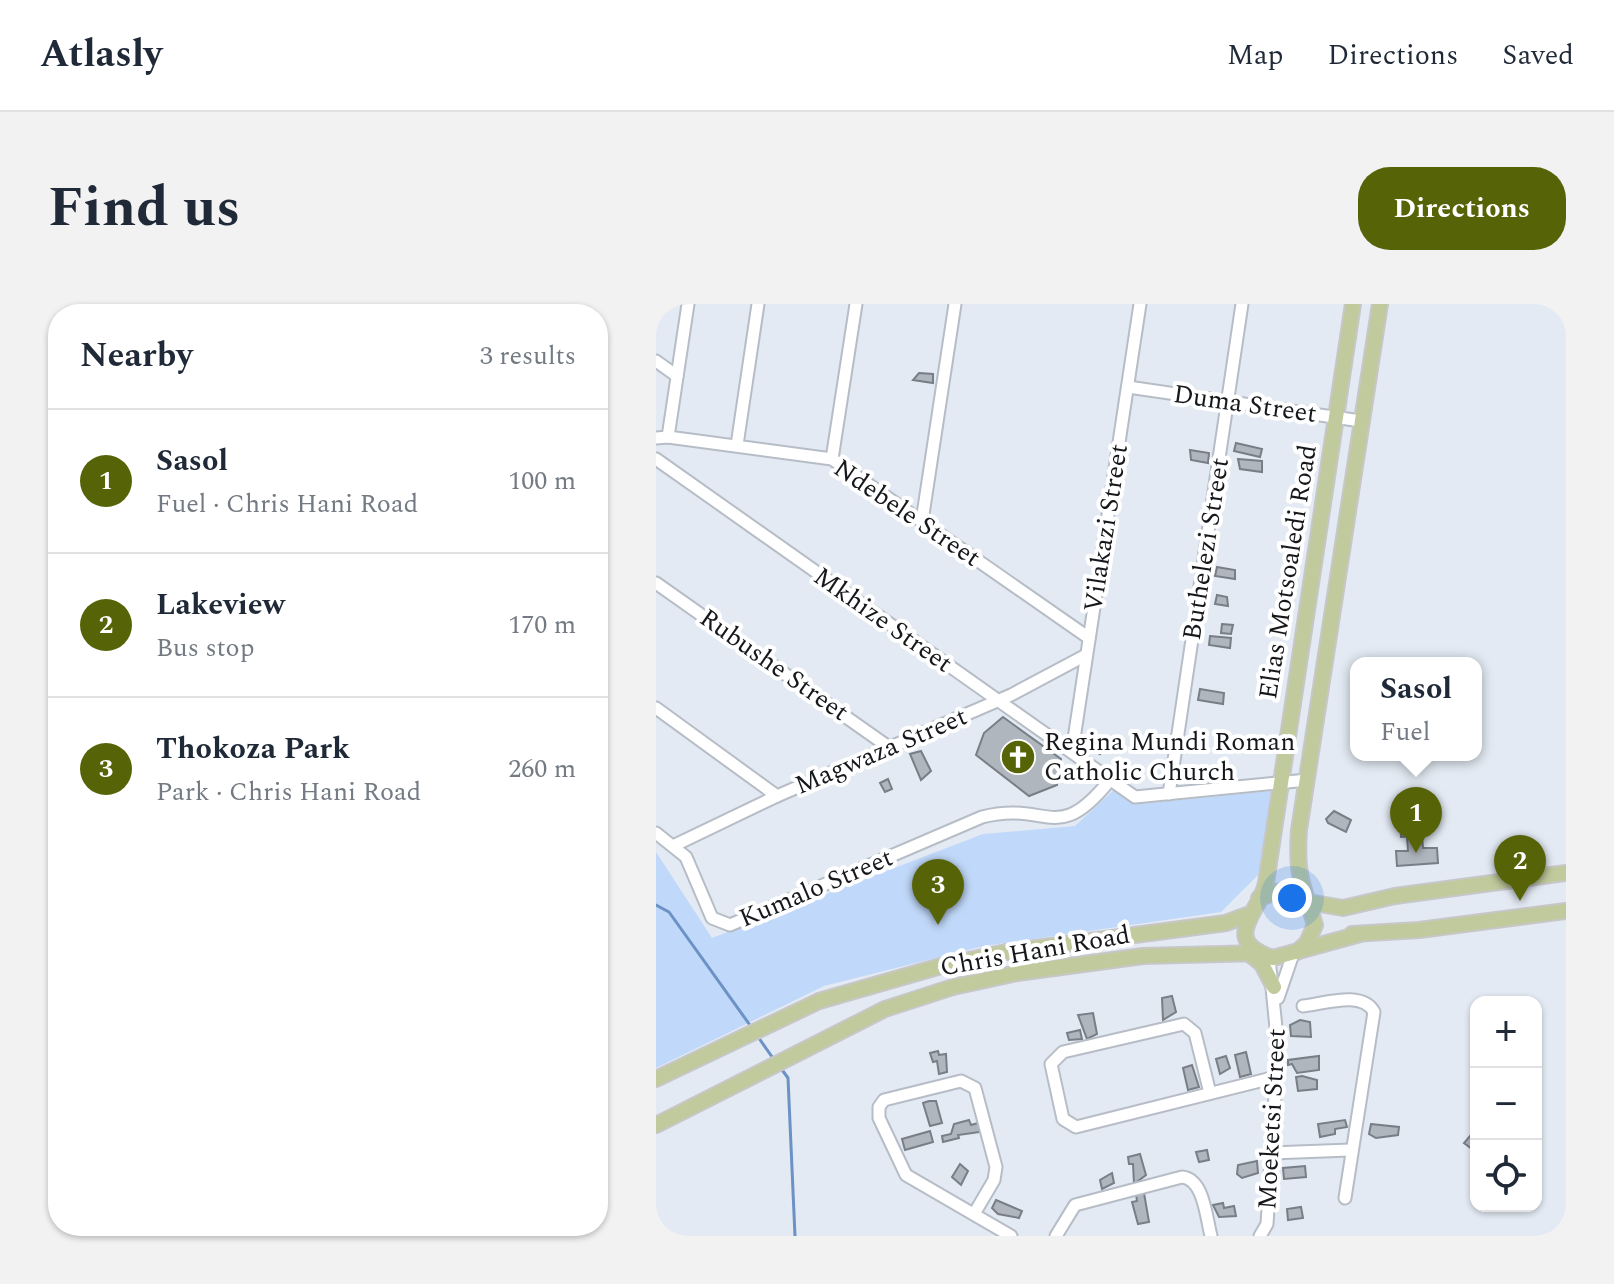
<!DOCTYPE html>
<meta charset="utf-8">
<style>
:root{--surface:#fff;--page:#f2f2f3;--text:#1f2937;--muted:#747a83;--line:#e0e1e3;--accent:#566407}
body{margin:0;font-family:Spectral,serif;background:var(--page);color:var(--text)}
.controls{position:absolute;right:24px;bottom:24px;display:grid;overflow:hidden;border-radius:16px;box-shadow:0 2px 6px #0004}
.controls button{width:72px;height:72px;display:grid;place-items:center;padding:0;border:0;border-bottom:2px solid var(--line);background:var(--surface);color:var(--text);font:40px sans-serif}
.you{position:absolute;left:636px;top:594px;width:28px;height:28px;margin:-20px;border:6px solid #fff;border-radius:50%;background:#1a73e8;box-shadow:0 0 0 12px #1a73e833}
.badge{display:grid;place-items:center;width:52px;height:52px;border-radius:50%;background:var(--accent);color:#fff;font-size:26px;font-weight:700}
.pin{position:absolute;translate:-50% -66px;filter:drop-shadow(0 2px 4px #0008)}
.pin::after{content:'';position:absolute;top:42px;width:28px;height:24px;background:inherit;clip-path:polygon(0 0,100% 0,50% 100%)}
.popup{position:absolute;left:694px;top:353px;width:132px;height:104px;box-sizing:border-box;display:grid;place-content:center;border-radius:16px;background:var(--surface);filter:drop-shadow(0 2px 6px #0005);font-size:26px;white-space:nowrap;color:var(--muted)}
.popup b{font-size:30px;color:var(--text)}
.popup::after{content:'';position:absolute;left:50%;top:100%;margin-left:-16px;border:16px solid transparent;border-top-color:var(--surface)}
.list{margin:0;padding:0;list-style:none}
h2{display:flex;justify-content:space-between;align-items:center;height:104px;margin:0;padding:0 32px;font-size:34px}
h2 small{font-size:26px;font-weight:400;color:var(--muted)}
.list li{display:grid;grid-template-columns:52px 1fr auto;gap:24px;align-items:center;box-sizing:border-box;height:144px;padding:0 32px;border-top:2px solid var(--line)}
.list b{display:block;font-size:30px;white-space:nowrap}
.list p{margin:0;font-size:26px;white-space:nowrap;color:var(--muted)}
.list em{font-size:26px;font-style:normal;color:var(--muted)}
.icon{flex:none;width:44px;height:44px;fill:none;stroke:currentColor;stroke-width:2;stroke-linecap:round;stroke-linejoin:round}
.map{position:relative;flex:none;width:910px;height:932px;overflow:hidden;border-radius:32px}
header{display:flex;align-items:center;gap:48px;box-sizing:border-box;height:112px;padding:0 40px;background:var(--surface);border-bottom:2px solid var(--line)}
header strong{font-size:38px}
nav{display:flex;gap:44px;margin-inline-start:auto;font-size:28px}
.intro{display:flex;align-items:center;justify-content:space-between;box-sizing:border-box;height:192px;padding:0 48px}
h1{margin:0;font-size:56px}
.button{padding:20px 36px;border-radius:32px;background:var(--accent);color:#fff;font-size:28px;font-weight:700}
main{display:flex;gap:48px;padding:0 48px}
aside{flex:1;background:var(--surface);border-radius:32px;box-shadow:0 2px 6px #0004}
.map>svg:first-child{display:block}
.green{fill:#c0d8f9}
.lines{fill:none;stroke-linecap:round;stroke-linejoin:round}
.stream{stroke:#6c91c5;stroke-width:3}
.building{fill:#b0b6be;stroke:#787e86;stroke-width:2}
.minor-casing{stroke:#b7bdc6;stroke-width:15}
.major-casing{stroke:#c7c7c8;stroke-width:18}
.minor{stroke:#fff;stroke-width:11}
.major{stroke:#c0ca9c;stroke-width:14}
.labels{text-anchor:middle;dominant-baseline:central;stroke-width:8;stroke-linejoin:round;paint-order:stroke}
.street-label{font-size:26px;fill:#15171a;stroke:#fff}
.poi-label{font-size:26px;fill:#15171a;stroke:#fff;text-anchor:start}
</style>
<header>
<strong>Atlasly</strong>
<nav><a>Map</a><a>Directions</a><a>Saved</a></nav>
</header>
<div class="intro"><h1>Find us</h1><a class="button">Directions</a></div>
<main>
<aside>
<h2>Nearby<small>3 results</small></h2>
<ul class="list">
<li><span class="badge">1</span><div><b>Sasol</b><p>Fuel · Chris Hani Road</p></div><em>100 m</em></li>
<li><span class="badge">2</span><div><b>Lakeview</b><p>Bus stop</p></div><em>170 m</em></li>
<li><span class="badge">3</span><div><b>Thokoza Park</b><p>Park · Chris Hani Road</p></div><em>260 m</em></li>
</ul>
</aside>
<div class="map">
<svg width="910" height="932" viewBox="0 0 910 932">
<rect width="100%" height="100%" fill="#e3eaf3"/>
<polygon class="green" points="459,485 484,500 616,487 603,570 565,608 328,642 168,682 0,764 0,548 56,634 327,530 419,522"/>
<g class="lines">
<g class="stream">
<polyline points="0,601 13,608 96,724"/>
<polyline points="100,730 119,757"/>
<polyline points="124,763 132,774 139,932"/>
</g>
</g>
<g class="building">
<polygon points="263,69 277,70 277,79 257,76"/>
<polygon points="580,139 606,145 604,153 578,147"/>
<polygon points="534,146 553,149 552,159 535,156"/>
<polygon points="582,155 606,157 606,168 584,165"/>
<polygon points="561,263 579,266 579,275 559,272"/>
<polygon points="561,291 571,293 572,302 559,300"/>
<polygon points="566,320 577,321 575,330 565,329"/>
<polygon points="554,332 575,334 574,344 553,341"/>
<polygon points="544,385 568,389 567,400 542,396"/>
<polygon points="347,413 405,455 401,481 373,492 320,451 328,429"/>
<polygon points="436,437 446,438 444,450 434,445"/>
<polygon points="265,447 275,467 265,476 254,450"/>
<polygon points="232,475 236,485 229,488 224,479"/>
<polygon points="678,507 695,516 690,528 672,519 670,515"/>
<polygon points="769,514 772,531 745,533 744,516"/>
<polygon points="766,532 767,544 781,544 782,559 741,562 740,547 752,547 751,533"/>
<polygon points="516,692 520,708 507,716 506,694"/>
<polygon points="437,709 441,730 431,735 422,711"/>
<polygon points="644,716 654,718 655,733 635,732 634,721"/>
<polygon points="424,726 426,735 413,736 411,729"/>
<polygon points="282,747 283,751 290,750 291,768 283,770 281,757 277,758 274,749"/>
<polygon points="590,748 595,770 584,773 579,751"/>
<polygon points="570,752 574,764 564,770 560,755"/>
<polygon points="663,752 663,766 641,769 636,760 632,761 632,756"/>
<polygon points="536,761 543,783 532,786 527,764"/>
<polygon points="646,772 661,776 661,785 642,787 640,773"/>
<polygon points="273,797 280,797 286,819 274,822 267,799"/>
<polygon points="313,816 315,821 322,819 324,828 302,831 303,834 287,838 286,832 295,830 298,820"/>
<polygon points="689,816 691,823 679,825 679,830 664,833 662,820"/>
<polygon points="715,820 743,823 742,831 720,834 713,830"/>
<polygon points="820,825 820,848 808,839"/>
<polygon points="274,827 277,838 249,846 246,835"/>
<polygon points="551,846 553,856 543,858 540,848"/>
<polygon points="484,850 490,871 478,880 477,860 473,860 472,853"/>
<polygon points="601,857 602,869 586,874 581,870 582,861"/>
<polygon points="304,860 312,867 305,881 296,873"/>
<polygon points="649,862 650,873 628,875 627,864"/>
<polygon points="456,869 458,879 446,885 444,876"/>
<polygon points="488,889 493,918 482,920 476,898 481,897 480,890"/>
<polygon points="340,896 366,907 363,914 342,910 336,904"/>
<polygon points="567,899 568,904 578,902 580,912 563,913 557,901"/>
<polygon points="645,903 647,914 632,916 631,905"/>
</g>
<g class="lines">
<g class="minor-casing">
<g id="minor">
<polyline points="0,57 21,72"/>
<polyline points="472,83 705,117"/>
<polyline points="12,133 32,0"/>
<polyline points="0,134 12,133 176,155 433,334"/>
<polyline points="81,141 102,0"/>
<polyline points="0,155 479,493 651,476"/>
<polyline points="176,155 200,0"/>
<polyline points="266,217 299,0"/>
<polyline points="0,279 234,444"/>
<polyline points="0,404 121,492"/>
<polyline points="416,448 484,0"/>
<polyline points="513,490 586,0"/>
<path d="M 0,529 L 30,553 L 56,614 L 74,621 L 326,513 C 393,496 400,543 454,476"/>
<polyline points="19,541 121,492 355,391 430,351"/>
<polyline points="622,694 637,650"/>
<path d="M 647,702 C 668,700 706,686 718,708 L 689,894"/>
<polyline points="554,789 539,729 528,720 407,748 395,760 407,815 420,823 620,773"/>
<polyline points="615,849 694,846"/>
<polyline points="318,910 338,876 340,863 319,784 305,777 228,796 223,803 223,814 250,871 355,932"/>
<path d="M 400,932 L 419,901 L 526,873 C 548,875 550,913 555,932"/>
<polyline points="604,932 611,920 622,744 613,654"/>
</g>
</g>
<g class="major-casing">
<g id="major">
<path d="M 697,0 L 610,579 C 605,607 562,636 617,654 L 704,630"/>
<path d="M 724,0 L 643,526 C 641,554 642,572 652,598 L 687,604 L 739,592 L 910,569"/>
<polyline points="603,594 624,587 652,598 659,621 651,639 641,648"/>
<polyline points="696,630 763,626 910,607"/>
<polyline points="596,652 606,660 618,683"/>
<polyline points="0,775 163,697 285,662 350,648 570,619 591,611"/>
<polyline points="0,821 229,705 297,683 361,669 487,652 604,649"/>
</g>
</g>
<use href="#minor" class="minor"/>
<use href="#major" class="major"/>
</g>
<defs>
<g id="church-disc" transform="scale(1.8)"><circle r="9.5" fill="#566407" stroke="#fff"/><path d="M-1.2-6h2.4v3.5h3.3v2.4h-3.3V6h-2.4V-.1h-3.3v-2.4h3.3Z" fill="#fff"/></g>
</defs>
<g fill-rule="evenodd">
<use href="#church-disc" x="362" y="453"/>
</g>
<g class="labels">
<g class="street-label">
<text transform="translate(589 100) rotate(8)">Duma Street</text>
<text transform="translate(251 209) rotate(34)">Ndebele Street</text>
<text transform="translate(450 224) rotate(-81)">Vilakazi Street</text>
<text transform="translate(550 245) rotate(-81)">Buthelezi Street</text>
<text transform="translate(632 268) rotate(-81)">Elias Motsoaledi Road</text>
<text transform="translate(227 316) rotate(35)">Mkhize Street</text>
<text transform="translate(118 361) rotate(35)">Rubushe Street</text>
<text transform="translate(225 447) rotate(-23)">Magwaza Street</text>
<text transform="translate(160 584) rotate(-23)">Kumalo Street</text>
<text transform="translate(379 647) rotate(-10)">Chris Hani Road</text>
<text transform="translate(616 815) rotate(-87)">Moeketsi Street</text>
</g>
<g class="poi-label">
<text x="388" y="438">Regina Mundi Roman<tspan x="388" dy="30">Catholic Church</tspan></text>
</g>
</g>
</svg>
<div class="controls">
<button>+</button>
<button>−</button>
<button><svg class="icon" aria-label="locate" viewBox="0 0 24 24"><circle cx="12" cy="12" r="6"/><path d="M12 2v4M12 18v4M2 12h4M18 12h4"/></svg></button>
</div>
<div class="you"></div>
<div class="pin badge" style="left:760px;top:549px">1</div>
<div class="popup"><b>Sasol</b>Fuel</div>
<div class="pin badge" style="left:864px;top:597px">2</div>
<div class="pin badge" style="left:282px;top:621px">3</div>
</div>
</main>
